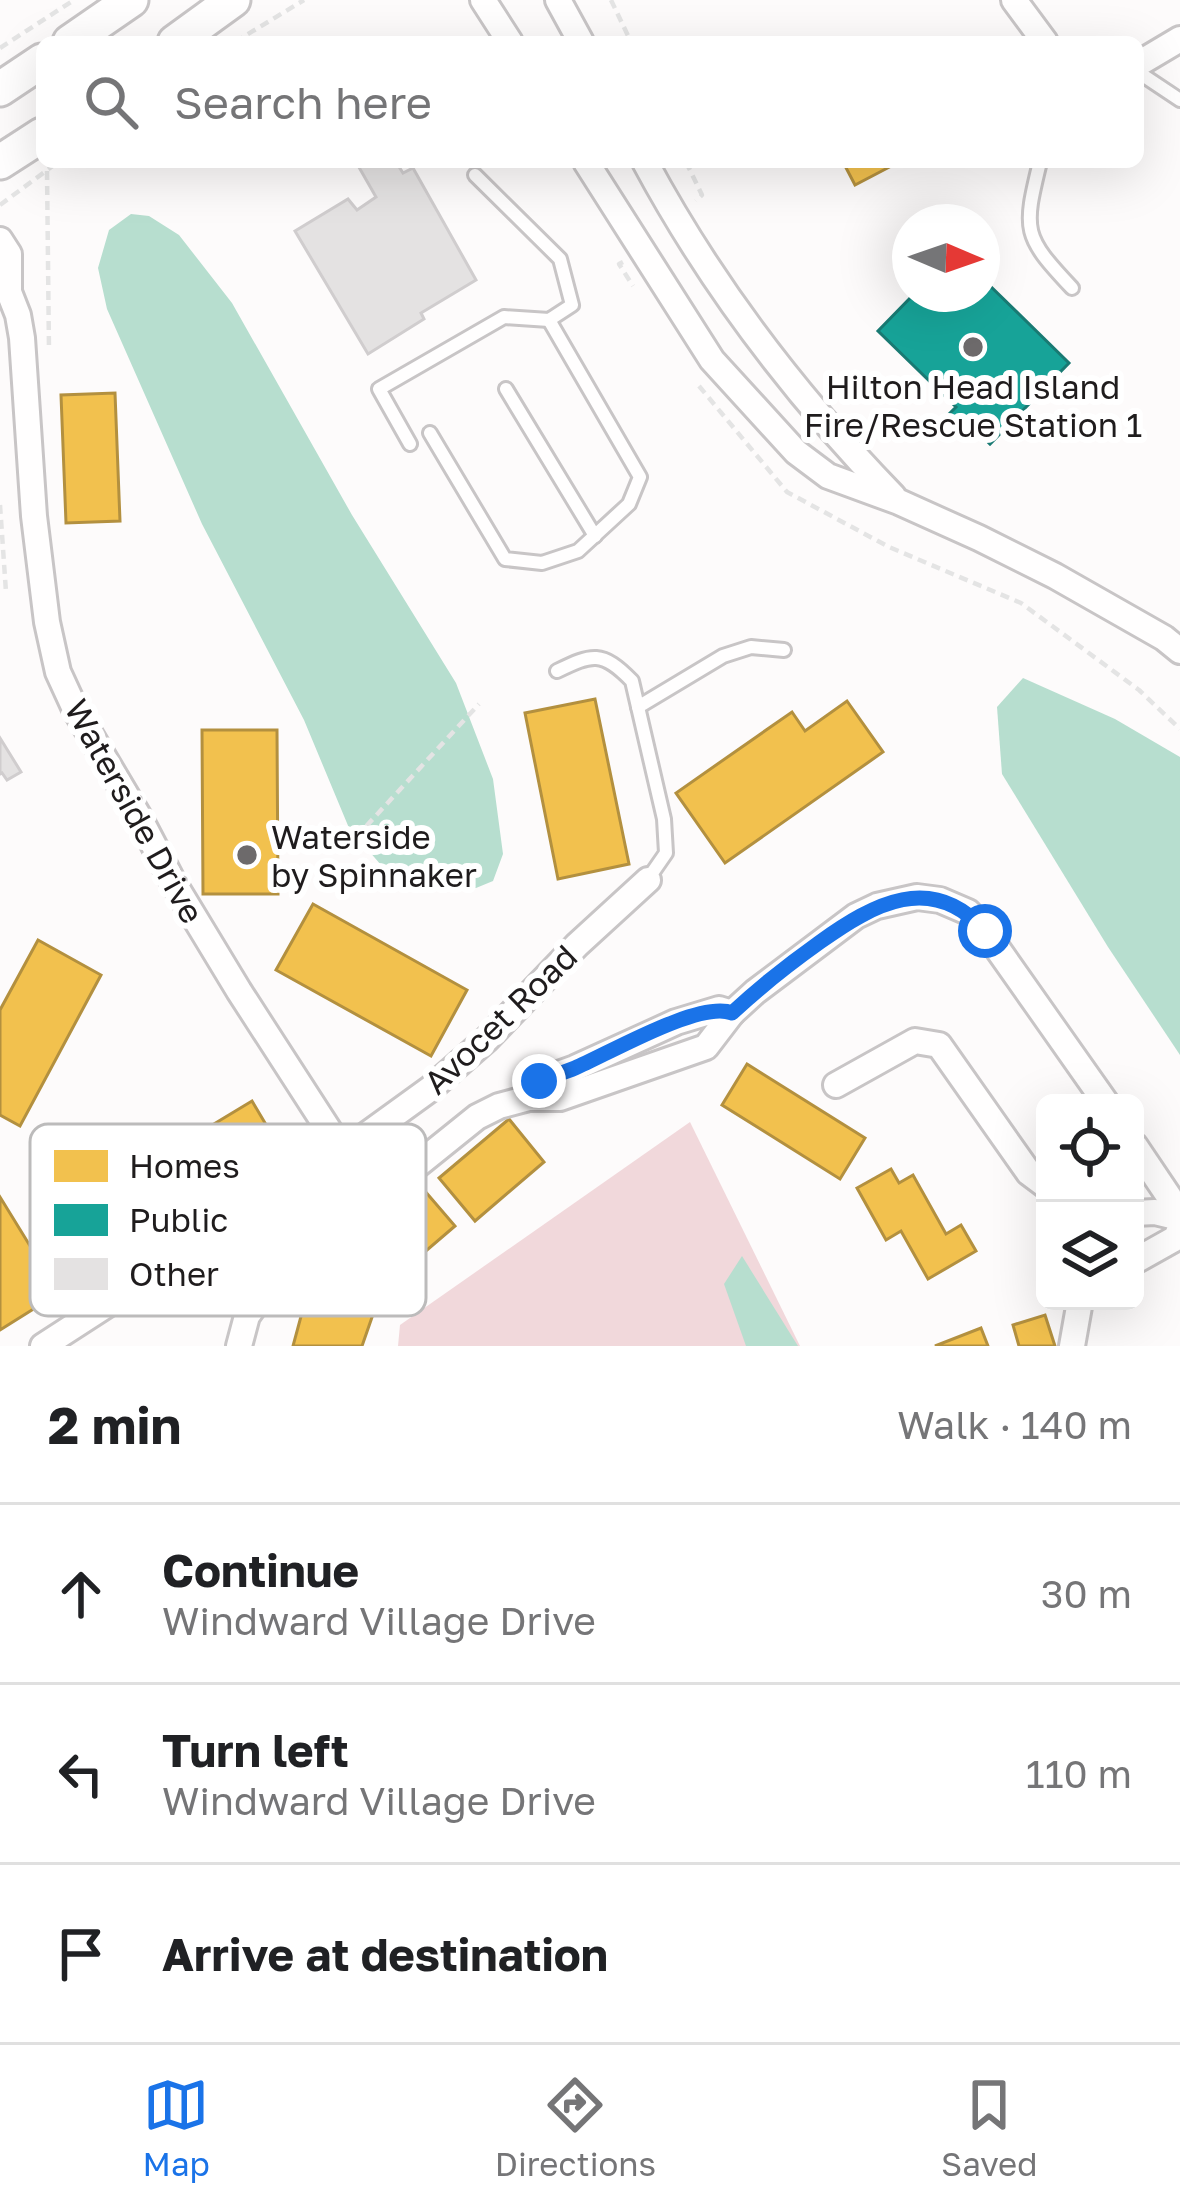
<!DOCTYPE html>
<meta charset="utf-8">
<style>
:root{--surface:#fff;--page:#f6f6f6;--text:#202124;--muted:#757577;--line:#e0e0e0;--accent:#1a73e8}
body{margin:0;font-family:"Golos Text",sans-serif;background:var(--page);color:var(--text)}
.controls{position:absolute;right:36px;bottom:36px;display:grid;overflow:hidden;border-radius:18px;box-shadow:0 12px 48px #0002}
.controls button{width:108px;height:108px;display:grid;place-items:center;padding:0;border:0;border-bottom:3px solid var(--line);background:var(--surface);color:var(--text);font:60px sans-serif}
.compass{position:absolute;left:892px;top:204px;width:108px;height:108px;border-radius:50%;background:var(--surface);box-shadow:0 12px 48px #0002;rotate:92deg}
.stop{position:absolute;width:36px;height:36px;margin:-27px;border:9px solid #1a73e8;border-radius:50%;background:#fff}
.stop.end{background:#1a73e8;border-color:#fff;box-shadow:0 3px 12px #0008}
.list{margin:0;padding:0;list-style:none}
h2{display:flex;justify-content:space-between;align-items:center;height:156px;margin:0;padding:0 48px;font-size:51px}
h2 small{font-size:39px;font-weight:400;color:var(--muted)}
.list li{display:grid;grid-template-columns:78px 1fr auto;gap:36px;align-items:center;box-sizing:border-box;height:180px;padding:0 48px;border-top:3px solid var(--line)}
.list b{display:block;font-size:45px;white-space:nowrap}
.list p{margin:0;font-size:39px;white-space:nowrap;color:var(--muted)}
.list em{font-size:39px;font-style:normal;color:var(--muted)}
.icon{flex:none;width:66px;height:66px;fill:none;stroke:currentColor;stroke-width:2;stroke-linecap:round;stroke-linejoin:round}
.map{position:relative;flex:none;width:1180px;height:1346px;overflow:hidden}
.search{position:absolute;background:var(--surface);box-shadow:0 12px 48px #0002;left:36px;right:36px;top:36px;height:132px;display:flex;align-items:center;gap:30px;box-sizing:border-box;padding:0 42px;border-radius:18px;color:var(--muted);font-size:45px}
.sheet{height:696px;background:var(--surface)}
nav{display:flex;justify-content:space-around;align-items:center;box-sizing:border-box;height:168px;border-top:3px solid var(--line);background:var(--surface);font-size:33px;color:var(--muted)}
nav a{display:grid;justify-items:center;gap:6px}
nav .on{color:var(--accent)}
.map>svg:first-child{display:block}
.green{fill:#f1d8db}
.water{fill:#b7decf}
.homes{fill:#f2c14e;stroke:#b3903f;stroke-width:3}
.public{fill:#17a398;stroke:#197a73;stroke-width:3}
.building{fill:#e4e2e2;stroke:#d0cdce;stroke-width:3}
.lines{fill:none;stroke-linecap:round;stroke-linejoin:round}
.service-casing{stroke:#c8c5c6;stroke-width:18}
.minor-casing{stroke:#c8c5c6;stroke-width:30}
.secondary-casing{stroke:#c8c5c6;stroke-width:39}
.path{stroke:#e4e4e4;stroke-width:4.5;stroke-dasharray:9 6;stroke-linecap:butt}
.service{stroke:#fffefe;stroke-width:12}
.minor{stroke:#fffefe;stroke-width:24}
.secondary{stroke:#fffefe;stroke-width:33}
.route{stroke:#1a73e8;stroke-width:15}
.poi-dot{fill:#6d6a6b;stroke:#fff;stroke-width:4.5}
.labels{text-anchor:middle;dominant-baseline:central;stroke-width:12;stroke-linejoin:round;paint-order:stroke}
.poi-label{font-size:33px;fill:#1f1c1d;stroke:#fff}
.street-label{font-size:33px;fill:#1f1c1d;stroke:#fff}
.key{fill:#fff;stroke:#bcbbbb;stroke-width:3}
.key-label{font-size:33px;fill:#1f1c1d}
</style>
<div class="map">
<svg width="1180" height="1346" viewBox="0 0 1180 1346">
<rect width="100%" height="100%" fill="#fdfbfb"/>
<polygon class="green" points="690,1122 800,1346 398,1346 400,1325"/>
<g class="water">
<polygon points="131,214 149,216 179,235 232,303 352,515 456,683 493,779 503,854 493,881 476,888 429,885 381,865 349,828 304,720 202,524 107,309 98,268 109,230"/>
<polygon points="1023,678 1115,719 1180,757 1180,1055 1108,947 1002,774 997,707"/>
<polygon points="742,1256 798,1346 746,1346 724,1284"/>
</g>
<g class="homes">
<polygon points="843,162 899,162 855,185"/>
<polygon points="115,393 120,521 66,523 61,395"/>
<polygon points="595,699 629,864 558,879 525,713"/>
<polygon points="847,701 883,752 725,863 676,793 792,712 805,731"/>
<polygon points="202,730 277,730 278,894 203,894"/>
<polygon points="313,904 467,990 431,1056 276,970"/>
<polygon points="38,940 101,975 20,1126 0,1115 0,1010"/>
<polygon points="747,1064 865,1138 840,1179 722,1105"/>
<polygon points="252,1101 287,1160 229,1195 194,1136"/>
<polygon points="509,1119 544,1162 475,1221 439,1178"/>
<polygon points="891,1169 899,1183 913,1175 946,1234 961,1225 976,1251 928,1279 901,1231 886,1240 857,1188"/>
<polygon points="424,1190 455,1226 385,1286 354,1249"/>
<polygon points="0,1197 59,1293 0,1330"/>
<polygon points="325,1278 360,1288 358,1295 378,1300 362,1346 293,1346 303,1309 316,1313"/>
<polygon points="1045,1315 1055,1346 1019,1346 1013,1325"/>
<polygon points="981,1328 988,1346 935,1346"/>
</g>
<polygon class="public" points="982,278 1069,363 990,444 972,426 963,436 945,418 956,407 878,331 914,294 982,294"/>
<g class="building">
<polygon points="356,162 396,162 403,173 413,168 476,280 421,313 424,319 368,354 295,231 348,199 357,210 376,197"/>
<polygon points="0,738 21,772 7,780 2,773 0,774"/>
</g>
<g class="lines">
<g class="service-casing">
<g id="service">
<polyline points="1138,72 1180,100"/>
<path d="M 1040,162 C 1023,231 1023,236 1072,288"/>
<polyline points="506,389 595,536"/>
<polyline points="430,433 505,559 542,563 578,551 629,504 640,477 549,320"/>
<polyline points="410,444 379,389 504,317 549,320 572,305 560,259 475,175"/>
<path d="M 557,671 C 592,654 602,650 632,681 L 664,819 L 666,853 L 648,879"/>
<polyline points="638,707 723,656 751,647 784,650"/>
</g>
</g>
<g class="minor-casing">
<g id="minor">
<polyline points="483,0 510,42"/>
<polyline points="558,0 581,42"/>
<polyline points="1014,0 1045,42"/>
<polyline points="1138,64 1180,39"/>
<polyline points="586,162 712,360 796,452 828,476 899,502 979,538 1055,576 1164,638 1180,651"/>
<path d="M 645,162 C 711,285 796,396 893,496"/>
<polyline points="0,240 9,254 9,292 0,286"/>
<polyline points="9,292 18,315 22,338 34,516 47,622 58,672 75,709 139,817 173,882 239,991 343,1152"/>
<polyline points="836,1085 915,1041 939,1045 1029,1173 1045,1185"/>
<polyline points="529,1098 539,1081 575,1068 676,1022 719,1009 732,1013"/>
<polyline points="1135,1146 1180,1213"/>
<polyline points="1135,1213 1155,1212 1180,1218"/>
<polyline points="1135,1261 1176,1238 1180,1228"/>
<polyline points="43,1346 343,1152 430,1089 487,1039 577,945 648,880"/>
<polyline points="239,1346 247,1316 285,1264 395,1183 477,1117 499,1106 529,1098 560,1098 706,1047 732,1013 755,992 856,916 877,906 917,897 940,900 968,912 985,931 1106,1103"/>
<polyline points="1072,1346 1080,1301"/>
</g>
</g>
<g class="secondary-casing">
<g id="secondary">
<polyline points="70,42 131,0"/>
<polyline points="175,42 233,0"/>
<polyline points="0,89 42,61"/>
<polyline points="0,162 42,135"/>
</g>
</g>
<g class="path">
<polyline points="611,0 631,42"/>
<polyline points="235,42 304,0"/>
<polyline points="0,48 74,0"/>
<polyline points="686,162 702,195 696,201"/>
<polyline points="47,171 49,351"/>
<polyline points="0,205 58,162"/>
<polyline points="623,262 619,264 633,286"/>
<polyline points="699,386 787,492 889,547 1021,603 1139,690 1180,729"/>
<polyline points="0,505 6,592"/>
<polyline points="346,848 479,704"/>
</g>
<use href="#service" class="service"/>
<use href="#minor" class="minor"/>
<use href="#secondary" class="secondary"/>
</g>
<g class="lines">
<path class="route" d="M 539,1081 C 551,1076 563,1073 575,1068 C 608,1054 700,1000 732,1013 C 760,987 789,964 820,942 C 873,904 932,871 985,931"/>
</g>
<g class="poi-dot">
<circle cx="973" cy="347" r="12"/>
<circle cx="247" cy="855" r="12"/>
</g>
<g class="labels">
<g class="poi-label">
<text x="973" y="386">Hilton Head Island<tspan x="973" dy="38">Fire/Rescue Station 1</tspan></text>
<text x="271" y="836" text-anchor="start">Waterside<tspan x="271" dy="38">by Spinnaker</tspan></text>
</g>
<g class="street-label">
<text transform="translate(135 811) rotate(61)">Waterside Drive</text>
<text transform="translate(500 1019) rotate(-44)">Avocet Road</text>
</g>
</g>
<rect x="30" y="1124" width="396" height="192" rx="18" class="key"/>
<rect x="54" y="1150" width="54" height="32" fill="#f2c14e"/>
<rect x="54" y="1204" width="54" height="32" fill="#17a398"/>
<rect x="54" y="1258" width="54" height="32" fill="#e4e2e2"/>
<g class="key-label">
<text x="129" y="1178">Homes</text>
<text x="129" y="1232">Public</text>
<text x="129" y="1286">Other</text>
</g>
</svg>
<div class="controls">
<button><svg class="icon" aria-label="locate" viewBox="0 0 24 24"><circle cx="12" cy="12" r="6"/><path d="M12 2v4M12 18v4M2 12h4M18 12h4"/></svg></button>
<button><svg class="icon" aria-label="layers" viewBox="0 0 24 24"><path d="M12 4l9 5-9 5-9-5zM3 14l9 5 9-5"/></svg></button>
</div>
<svg class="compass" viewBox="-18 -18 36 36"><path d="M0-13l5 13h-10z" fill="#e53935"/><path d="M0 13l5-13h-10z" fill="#757577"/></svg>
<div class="stop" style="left:985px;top:931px"></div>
<div class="stop end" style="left:539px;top:1081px"></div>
<div class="search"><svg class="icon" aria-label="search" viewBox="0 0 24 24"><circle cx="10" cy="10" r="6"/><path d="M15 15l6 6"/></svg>Search here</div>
</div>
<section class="sheet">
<h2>2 min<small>Walk · 140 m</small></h2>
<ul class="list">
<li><svg class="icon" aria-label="ahead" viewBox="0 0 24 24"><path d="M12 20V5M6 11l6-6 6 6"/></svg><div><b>Continue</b><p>Windward Village Drive</p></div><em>30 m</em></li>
<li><svg class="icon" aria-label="left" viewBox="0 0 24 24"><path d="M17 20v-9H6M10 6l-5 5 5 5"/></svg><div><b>Turn left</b><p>Windward Village Drive</p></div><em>110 m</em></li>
<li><svg class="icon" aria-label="arrive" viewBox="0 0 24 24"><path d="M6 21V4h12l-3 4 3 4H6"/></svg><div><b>Arrive at destination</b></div></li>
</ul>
</section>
<nav>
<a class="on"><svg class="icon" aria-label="map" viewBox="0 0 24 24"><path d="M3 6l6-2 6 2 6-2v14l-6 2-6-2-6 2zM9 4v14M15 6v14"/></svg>Map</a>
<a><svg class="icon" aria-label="directions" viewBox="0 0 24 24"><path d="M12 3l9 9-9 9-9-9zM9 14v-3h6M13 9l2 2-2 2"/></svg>Directions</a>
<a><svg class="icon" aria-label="saved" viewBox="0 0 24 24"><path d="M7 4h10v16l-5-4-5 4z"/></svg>Saved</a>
</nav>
